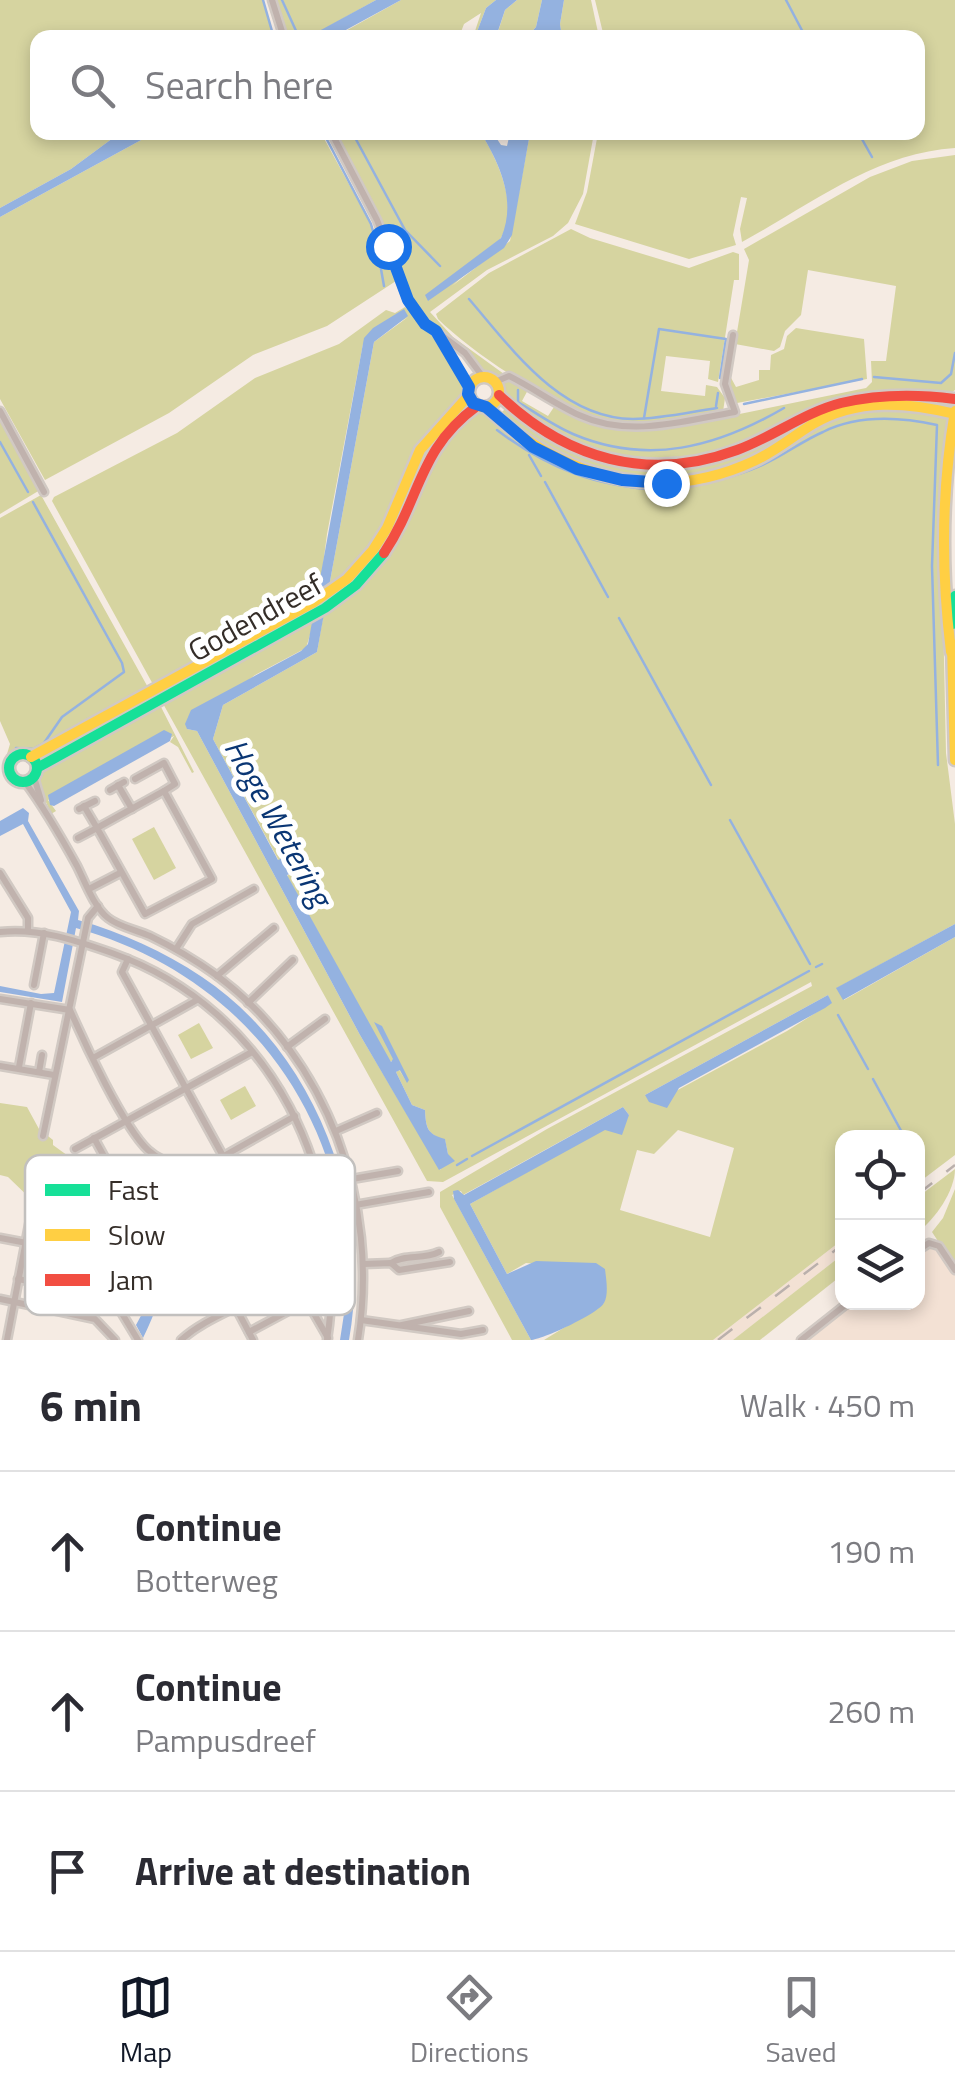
<!DOCTYPE html>
<meta charset="utf-8">
<style>
:root{--surface:#fff;--page:#f7f7f7;--text:#2b2b33;--muted:#7c7c81;--line:#e1e1e2;--accent:#111827}
body{margin:0;font-family:"Titillium Web",sans-serif;background:var(--page);color:var(--text)}
.controls{position:absolute;right:30px;bottom:30px;display:grid;overflow:hidden;border-radius:20px;box-shadow:0 5px 15px #0003}
.controls button{width:90px;height:90px;display:grid;place-items:center;padding:0;border:0;border-bottom:2px solid var(--line);background:var(--surface);color:var(--text);font:50px sans-serif}
.stop{position:absolute;width:30px;height:30px;margin:-22px;border:8px solid #1a73e8;border-radius:50%;background:#fff}
.stop.end{background:#1a73e8;border-color:#fff;box-shadow:0 2px 10px #0008}
.list{margin:0;padding:0;list-style:none}
h2{display:flex;justify-content:space-between;align-items:center;height:130px;margin:0;padding:0 40px;font-size:42px}
h2 small{font-size:32px;font-weight:400;color:var(--muted)}
.list li{display:grid;grid-template-columns:65px 1fr auto;gap:30px;align-items:center;box-sizing:border-box;height:160px;padding:0 40px;border-top:2px solid var(--line)}
.list b{display:block;font-size:38px;white-space:nowrap}
.list p{margin:0;font-size:32px;white-space:nowrap;color:var(--muted)}
.list em{font-size:32px;font-style:normal;color:var(--muted)}
.icon{flex:none;width:55px;height:55px;fill:none;stroke:currentColor;stroke-width:2;stroke-linecap:round;stroke-linejoin:round}
.map{position:relative;flex:none;width:955px;height:1340px;overflow:hidden}
.search{position:absolute;background:var(--surface);box-shadow:0 5px 15px #0003;left:30px;right:30px;top:30px;height:110px;display:flex;align-items:center;gap:25px;box-sizing:border-box;padding:0 35px;border-radius:20px;color:var(--muted);font-size:38px}
.sheet{height:610px;background:var(--surface)}
nav{display:flex;justify-content:space-around;align-items:center;box-sizing:border-box;height:140px;border-top:2px solid var(--line);background:var(--surface);font-size:28px;color:var(--muted)}
nav a{display:grid;justify-items:center;gap:5px}
nav .on{color:var(--accent)}
.map>svg:first-child{display:block}
.built{fill:#f3e1d4}
.green{fill:#d6d4a0;fill-rule:evenodd}
.water{fill:#94b2e0}
.lines{fill:none;stroke-linecap:round;stroke-linejoin:round}
.stream{stroke:#94b2e0;stroke-width:2.5}
.street-casing{stroke:#d1c9c3;stroke-width:11}
.fast-casing{stroke:#d1c9c3;stroke-width:15}
.slow-casing{stroke:#d1c9c3;stroke-width:15}
.jam-casing{stroke:#d1c9c3;stroke-width:15}
.street{stroke:#c0b2ad;stroke-width:6}
.fast{stroke:#16e098;stroke-width:10}
.slow{stroke:#ffcf43;stroke-width:10}
.jam{stroke:#f24e42;stroke-width:10}
.rail{stroke:#bab0ac;stroke-width:2.5;stroke-dasharray:18 18;stroke-linecap:butt}
.route{stroke:#1a73e8;stroke-width:12}
.labels{text-anchor:middle;dominant-baseline:central;stroke-width:10;stroke-linejoin:round;paint-order:stroke}
.street-label{font-size:30px;fill:#342d28;stroke:#fff}
.water-label{font-size:32px;font-style:italic;fill:#0a3674;stroke:#fff}
.key{fill:#fff;stroke:#c2c0be;stroke-width:2.5}
.key-label{font-size:28px;fill:#342d28}
</style>
<div class="map">
<svg width="955" height="1340" viewBox="0 0 955 1340">
<rect width="100%" height="100%" fill="#f5ebe3"/>
<g class="built">
<polygon points="926,1239 942,1241 955,1263 955,1340 800,1340 847,1303 918,1302 918,1246"/>
<polygon points="842,1240 842,1255 733,1340 713,1340"/>
</g>
<g class="green">
<polygon points="0,0 263,0 274,37 38,38 38,132 130,133 113,138 71,169 0,208"/>
<polygon points="274,0 281,0 297,34 283,0 376,0 308,38 286,37"/>
<polygon points="401,0 496,0 486,8 475,37 473,37 481,13 464,24 459,37 333,38"/>
<polygon points="517,0 542,0 536,27 527,37 496,38 505,10"/>
<polygon points="564,0 591,0 599,37 562,37 560,24"/>
<path d="M 595,0 L 955,0 L 955,148 C 875,153 810,205 742,242 L 740,229 L 747,198 L 741,197 L 733,235 L 736,245 L 689,259 L 575,224 L 587,192 L 598,133 L 918,132 L 918,38 L 604,37 Z"/>
<polygon points="154,133 321,133 385,250 396,281 327,326 253,355 169,413 45,480 0,399 0,217"/>
<path d="M 336,133 L 481,133 C 497,159 519,205 502,236 C 492,254 467,272 452,286 L 510,241 L 530,133 L 594,133 L 583,194 L 568,223 L 553,236 L 487,270 L 430,312 L 453,337 L 504,374 L 496,377 L 483,372 L 415,306 L 392,242 Z"/>
<path d="M 955,155 L 955,390 L 950,394 C 918,396 882,393 851,399 C 823,405 780,429 753,441 C 653,484 580,460 502,394 L 502,385 L 508,378 L 529,388 L 522,401 L 548,416 L 556,404 L 618,428 L 715,419 L 866,388 L 872,382 L 871,361 L 886,361 L 896,286 L 808,270 L 801,315 L 785,331 L 780,347 L 774,351 L 735,344 L 749,260 L 744,249 L 870,177 L 912,161 Z"/>
<path d="M 571,229 L 590,238 L 689,268 L 733,252 L 739,254 L 739,280 L 734,280 L 718,382 L 708,379 L 710,361 L 666,356 L 661,391 L 705,396 L 706,385 L 717,387 L 725,398 L 723,412 C 691,418 656,427 624,424 C 569,418 478,358 438,319 L 436,314 L 489,273 Z"/>
<polygon points="405,307 437,338 464,383 465,392 462,400 441,420 371,550 328,592 374,342 408,317 363,344 327,534 319,596 155,688 52,501 54,497 177,433 255,378 339,344 386,310 395,313"/>
<polygon points="796,328 864,339 867,379 737,403 728,387 730,376 736,387 759,380 759,370 770,370 771,355 784,349 787,336"/>
<polygon points="871,399 943,400 942,408 847,406 766,452 702,476 638,480 566,462 497,417 507,407 584,455 691,465 802,419"/>
<path d="M 900,408 L 941,415 L 948,421 L 943,613 L 946,753 L 955,824 L 955,924 L 837,988 L 844,1000 L 955,937 L 955,1155 L 918,1183 L 918,1138 L 842,1138 L 842,1240 L 713,1340 L 544,1340 L 604,1303 L 605,1269 L 526,1263 L 507,1274 L 470,1204 L 629,1115 L 623,1107 L 463,1195 L 461,1191 L 452,1195 L 531,1340 L 512,1340 L 440,1207 L 440,1192 L 547,1129 L 812,986 L 811,982 L 443,1182 L 427,1181 L 161,700 L 316,615 L 306,648 L 255,675 L 187,729 L 197,731 L 360,1035 L 440,1170 L 448,1154 L 445,1140 C 427,1134 426,1128 425,1110 L 412,1105 L 396,1072 L 399,1070 L 407,1082 L 393,1060 L 390,1062 L 287,876 L 291,873 L 308,891 L 279,838 L 283,859 L 279,861 L 213,739 L 223,705 L 317,652 L 324,612 L 377,566 L 417,483 L 451,429 L 479,410 L 512,435 L 597,477 L 716,477 L 839,414 ZM 828,995 L 831,1003 L 787,1031 L 674,1092 L 645,1095 ZM 678,1130 L 734,1148 L 710,1237 L 620,1210 L 637,1150 L 654,1154 Z"/>
<polygon points="0,416 40,490 0,514"/>
<polygon points="41,495 150,691 31,754 15,754 2,771 10,744 0,721 0,518"/>
<polygon points="160,705 194,772 192,773 178,747 170,742 174,736 48,800 56,811 51,814 37,781 40,770"/>
<polygon points="154,827 176,868 154,880 132,839"/>
<polygon points="199,1023 213,1048 191,1059 178,1035"/>
<polygon points="245,1086 256,1106 231,1120 220,1100"/>
<path d="M 0,1103 L 27,1107 L 39,1129 L 53,1140 L 53,1145 L 93,1174 L 104,1188 L 123,1181 L 157,1201 C 205,1192 210,1181 257,1203 L 277,1193 L 292,1220 L 290,1255 L 279,1250 L 253,1264 L 142,1258 L 133,1265 L 100,1249 L 96,1253 L 87,1251 L 85,1238 L 36,1204 L 8,1177 L 0,1175 Z"/>
<path d="M 955,1169 C 955,1191 935,1219 918,1232 L 918,1197 Z"/>
<polygon points="955,1189 955,1267 932,1232 943,1218"/>
<polygon points="842,1255 842,1275 760,1340 733,1340"/>
</g>
<g class="water">
<polygon points="376,0 401,0 333,37 308,37"/>
<polygon points="496,0 517,0 505,10 496,37 475,37 486,8"/>
<polygon points="542,0 564,0 560,24 562,37 527,37 536,27"/>
<polygon points="130,133 154,133 0,217 0,208 71,169 113,138"/>
<path d="M 481,133 L 493,133 L 501,145 L 507,146 L 510,133 L 530,133 L 512,235 L 504,248 L 428,301 L 425,295 L 501,238 C 517,201 500,165 481,133 Z"/>
<path d="M 404,309 L 408,316 L 374,342 L 317,652 L 223,705 L 213,739 L 278,860 L 283,858 L 274,841 L 279,838 L 309,892 L 303,894 L 292,873 L 287,875 L 391,1062 L 393,1059 L 374,1022 L 382,1026 L 409,1080 L 407,1083 L 400,1070 L 396,1072 L 412,1105 L 425,1110 C 426,1128 427,1134 445,1139 L 448,1154 L 455,1161 L 439,1170 L 360,1035 L 197,731 L 187,729 L 185,724 L 191,710 L 301,651 L 308,644 L 364,338 L 373,328 Z"/>
<polygon points="164,730 172,734 170,741 54,806 50,805 48,795"/>
<path d="M 23,808 L 29,813 L 28,821 L 79,911 L 78,920 C 123,933 163,951 202,977 C 317,1054 373,1206 349,1340 L 340,1340 L 346,1301 L 344,1235 L 339,1234 L 337,1224 L 343,1223 C 319,1076 219,968 76,928 L 62,1002 L 0,992 L 0,986 L 41,994 L 54,993 L 71,912 L 23,824 L 0,836 L 0,821 Z"/>
<polygon points="955,924 955,937 843,1000 836,988"/>
<polygon points="828,995 832,1003 825,1008 679,1088 667,1108 649,1102 645,1095"/>
<path d="M 623,1107 L 629,1115 L 622,1135 L 605,1130 L 470,1204 L 507,1274 L 536,1261 L 596,1263 L 605,1269 C 606,1278 609,1294 604,1303 C 598,1314 541,1340 531,1340 L 454,1199 L 453,1191 L 458,1190 L 464,1195 Z"/>
<path d="M 282,1252 L 287,1253 C 268,1297 205,1259 174,1283 C 159,1295 152,1321 143,1338 L 136,1325 L 167,1267 C 199,1265 258,1277 282,1252 Z"/>
</g>
<g class="lines">
<g class="stream">
<polyline points="263,0 274,38"/>
<polyline points="282,0 297,33"/>
<polyline points="786,0 806,38"/>
<polyline points="323,132 371,224 377,246"/>
<polyline points="352,132 405,230 440,266"/>
<polyline points="858,132 872,157"/>
<polyline points="378,252 384,286"/>
<path d="M 469,299 C 512,349 560,418 633,419 C 661,419 690,412 717,408"/>
<polyline points="874,377 941,383 951,374 955,353"/>
<path d="M 518,390 L 518,402 C 536,413 554,426 573,434 C 648,466 717,447 784,408"/>
<polyline points="744,404 862,379"/>
<polyline points="716,406 718,393"/>
<polyline points="644,418 659,329 726,339 720,378"/>
<path d="M 497,430 C 550,470 596,486 661,490"/>
<polyline points="0,442 28,492"/>
<polyline points="529,455 541,476"/>
<polyline points="545,482 608,597"/>
<path d="M 672,489 C 702,484 733,478 762,465 C 783,456 802,441 823,432 C 857,415 900,417 937,425 L 932,566 L 938,765"/>
<polyline points="619,618 711,785"/>
<polyline points="16,748 33,749 44,743 62,717 124,672 122,663 33,502"/>
<polyline points="730,820 810,964"/>
<polyline points="816,967 822,964"/>
<polyline points="838,1015 868,1069"/>
<polyline points="873,1079 905,1138"/>
<polyline points="472,1156 809,971"/>
<polyline points="457,1165 467,1159"/>
</g>
<g class="street-casing">
<g id="street">
<polyline points="272,0 284,38"/>
<polyline points="331,132 377,220 408,300 425,323 465,353 483,377"/>
<polyline points="436,332 469,387"/>
<path d="M 495,382 L 509,376 C 533,388 555,404 579,415 C 629,438 683,421 735,412 L 725,384 L 733,335"/>
<polyline points="0,411 44,492"/>
<polyline points="34,777 41,800"/>
<polyline points="135,779 164,763 175,784 164,791"/>
<path d="M 25,782 C 45,809 61,837 77,866 C 85,882 94,907 108,918 C 119,927 137,930 150,936 C 173,947 195,960 216,975 C 328,1058 380,1204 358,1340"/>
<polyline points="118,785 132,809"/>
<polyline points="110,790 124,782"/>
<polygon points="164,791 212,879 145,914 97,828"/>
<polyline points="79,809 95,801"/>
<polyline points="78,838 97,828 84,806"/>
<polyline points="0,873 28,918 28,931"/>
<polyline points="89,889 120,873"/>
<path d="M 0,932 C 39,928 75,940 112,953 C 273,1010 352,1177 327,1340"/>
<polyline points="176,949 192,924 254,889"/>
<polyline points="128,959 122,972 223,1156"/>
<polyline points="217,976 274,928"/>
<polyline points="34,985 44,933"/>
<path d="M 0,999 L 70,1010 C 84,1042 124,1128 148,1150 C 193,1191 273,1136 296,1217 C 301,1238 297,1259 283,1275 C 260,1303 212,1312 181,1340"/>
<polyline points="248,1003 293,960"/>
<polyline points="287,1047 325,1019"/>
<polyline points="93,1058 197,1000"/>
<polyline points="0,1066 54,1075"/>
<polyline points="19,1067 31,1003"/>
<polyline points="39,1072 42,1055"/>
<polyline points="336,1131 377,1113"/>
<polyline points="43,1136 88,918 98,906"/>
<polyline points="94,1138 117,1180"/>
<polyline points="75,1149 252,1052"/>
<polyline points="222,1157 295,1116"/>
<polyline points="352,1179 398,1171"/>
<polyline points="285,1194 319,1175"/>
<polyline points="149,1196 184,1176 186,1167"/>
<polyline points="327,1210 429,1192"/>
<polyline points="0,1238 85,1254 88,1259 83,1291"/>
<polyline points="918,1250 929,1243 939,1246 955,1270"/>
<path d="M 391,1263 C 405,1254 423,1260 439,1252"/>
<polyline points="364,1264 391,1263 399,1270 450,1262"/>
<polyline points="286,1272 293,1277 328,1338"/>
<polyline points="95,1274 126,1290"/>
<polyline points="18,1279 112,1297 138,1340"/>
<polyline points="226,1289 253,1340"/>
<polyline points="0,1299 95,1319 115,1340"/>
<polyline points="119,1304 141,1260"/>
<polyline points="361,1320 461,1334 483,1330"/>
<polyline points="402,1325 469,1311"/>
<polyline points="249,1332 307,1301"/>
<polyline points="7,1340 33,1204"/>
<polyline points="801,1340 849,1302"/>
</g>
</g>
<g class="fast-casing">
<g id="fast">
<polyline points="953,624 955,596"/>
<circle cx="23" cy="768" r="14"/>
<polyline points="37,768 325,608 356,585 384,553"/>
</g>
</g>
<g class="slow-casing">
<g id="slow">
<circle cx="484" cy="392" r="15"/>
<path d="M 486,407 C 560,477 658,506 754,461 C 776,451 793,436 813,424 C 857,398 907,402 955,414"/>
<polyline points="952,644 955,760"/>
<path d="M 951,652 C 941,571 941,492 955,411"/>
<polyline points="31,757 314,602 347,579 373,550 387,528 420,450 469,395"/>
</g>
</g>
<g class="jam-casing">
<g id="jam">
<path d="M 499,395 C 566,459 648,483 737,450 C 773,437 803,413 841,403 C 879,394 917,394 955,399"/>
<path d="M 384,553 C 421,498 418,449 477,406"/>
</g>
</g>
<use href="#street" class="street"/>
<use href="#fast" class="fast"/>
<use href="#slow" class="slow"/>
<use href="#jam" class="jam"/>
<g class="rail">
<polyline points="918,1194 955,1165"/>
<polyline points="718,1340 842,1245"/>
</g>
</g>
<g class="lines">
<polyline class="route" points="388,246 408,300 425,324 436,331 469,387 468,394 473,403 486,407 533,447 577,469 622,480 666,483"/>
</g>
<g class="labels">
<g class="street-label">
<text transform="translate(255 617) rotate(-29)">Godendreef</text>
</g>
<g class="water-label">
<text transform="translate(279 822) rotate(61)">Hoge Wetering</text>
</g>
</g>
<rect x="25" y="1155" width="330" height="160" rx="15" class="key"/>
<rect x="45" y="1184" width="45" height="12" fill="#16e098"/>
<rect x="45" y="1229" width="45" height="12" fill="#ffcf43"/>
<rect x="45" y="1274" width="45" height="12" fill="#f24e42"/>
<g class="key-label">
<text x="108" y="1200">Fast</text>
<text x="108" y="1245">Slow</text>
<text x="108" y="1290">Jam</text>
</g>
</svg>
<div class="controls">
<button><svg class="icon" aria-label="locate" viewBox="0 0 24 24"><circle cx="12" cy="12" r="6"/><path d="M12 2v4M12 18v4M2 12h4M18 12h4"/></svg></button>
<button><svg class="icon" aria-label="layers" viewBox="0 0 24 24"><path d="M12 4l9 5-9 5-9-5zM3 14l9 5 9-5"/></svg></button>
</div>
<div class="stop" style="left:388px;top:246px"></div>
<div class="stop end" style="left:666px;top:483px"></div>
<div class="search"><svg class="icon" aria-label="search" viewBox="0 0 24 24"><circle cx="10" cy="10" r="6"/><path d="M15 15l6 6"/></svg>Search here</div>
</div>
<section class="sheet">
<h2>6 min<small>Walk · 450 m</small></h2>
<ul class="list">
<li><svg class="icon" aria-label="ahead" viewBox="0 0 24 24"><path d="M12 20V5M6 11l6-6 6 6"/></svg><div><b>Continue</b><p>Botterweg</p></div><em>190 m</em></li>
<li><svg class="icon" aria-label="ahead" viewBox="0 0 24 24"><path d="M12 20V5M6 11l6-6 6 6"/></svg><div><b>Continue</b><p>Pampusdreef</p></div><em>260 m</em></li>
<li><svg class="icon" aria-label="arrive" viewBox="0 0 24 24"><path d="M6 21V4h12l-3 4 3 4H6"/></svg><div><b>Arrive at destination</b></div></li>
</ul>
</section>
<nav>
<a class="on"><svg class="icon" aria-label="map" viewBox="0 0 24 24"><path d="M3 6l6-2 6 2 6-2v14l-6 2-6-2-6 2zM9 4v14M15 6v14"/></svg>Map</a>
<a><svg class="icon" aria-label="directions" viewBox="0 0 24 24"><path d="M12 3l9 9-9 9-9-9zM9 14v-3h6M13 9l2 2-2 2"/></svg>Directions</a>
<a><svg class="icon" aria-label="saved" viewBox="0 0 24 24"><path d="M7 4h10v16l-5-4-5 4z"/></svg>Saved</a>
</nav>
